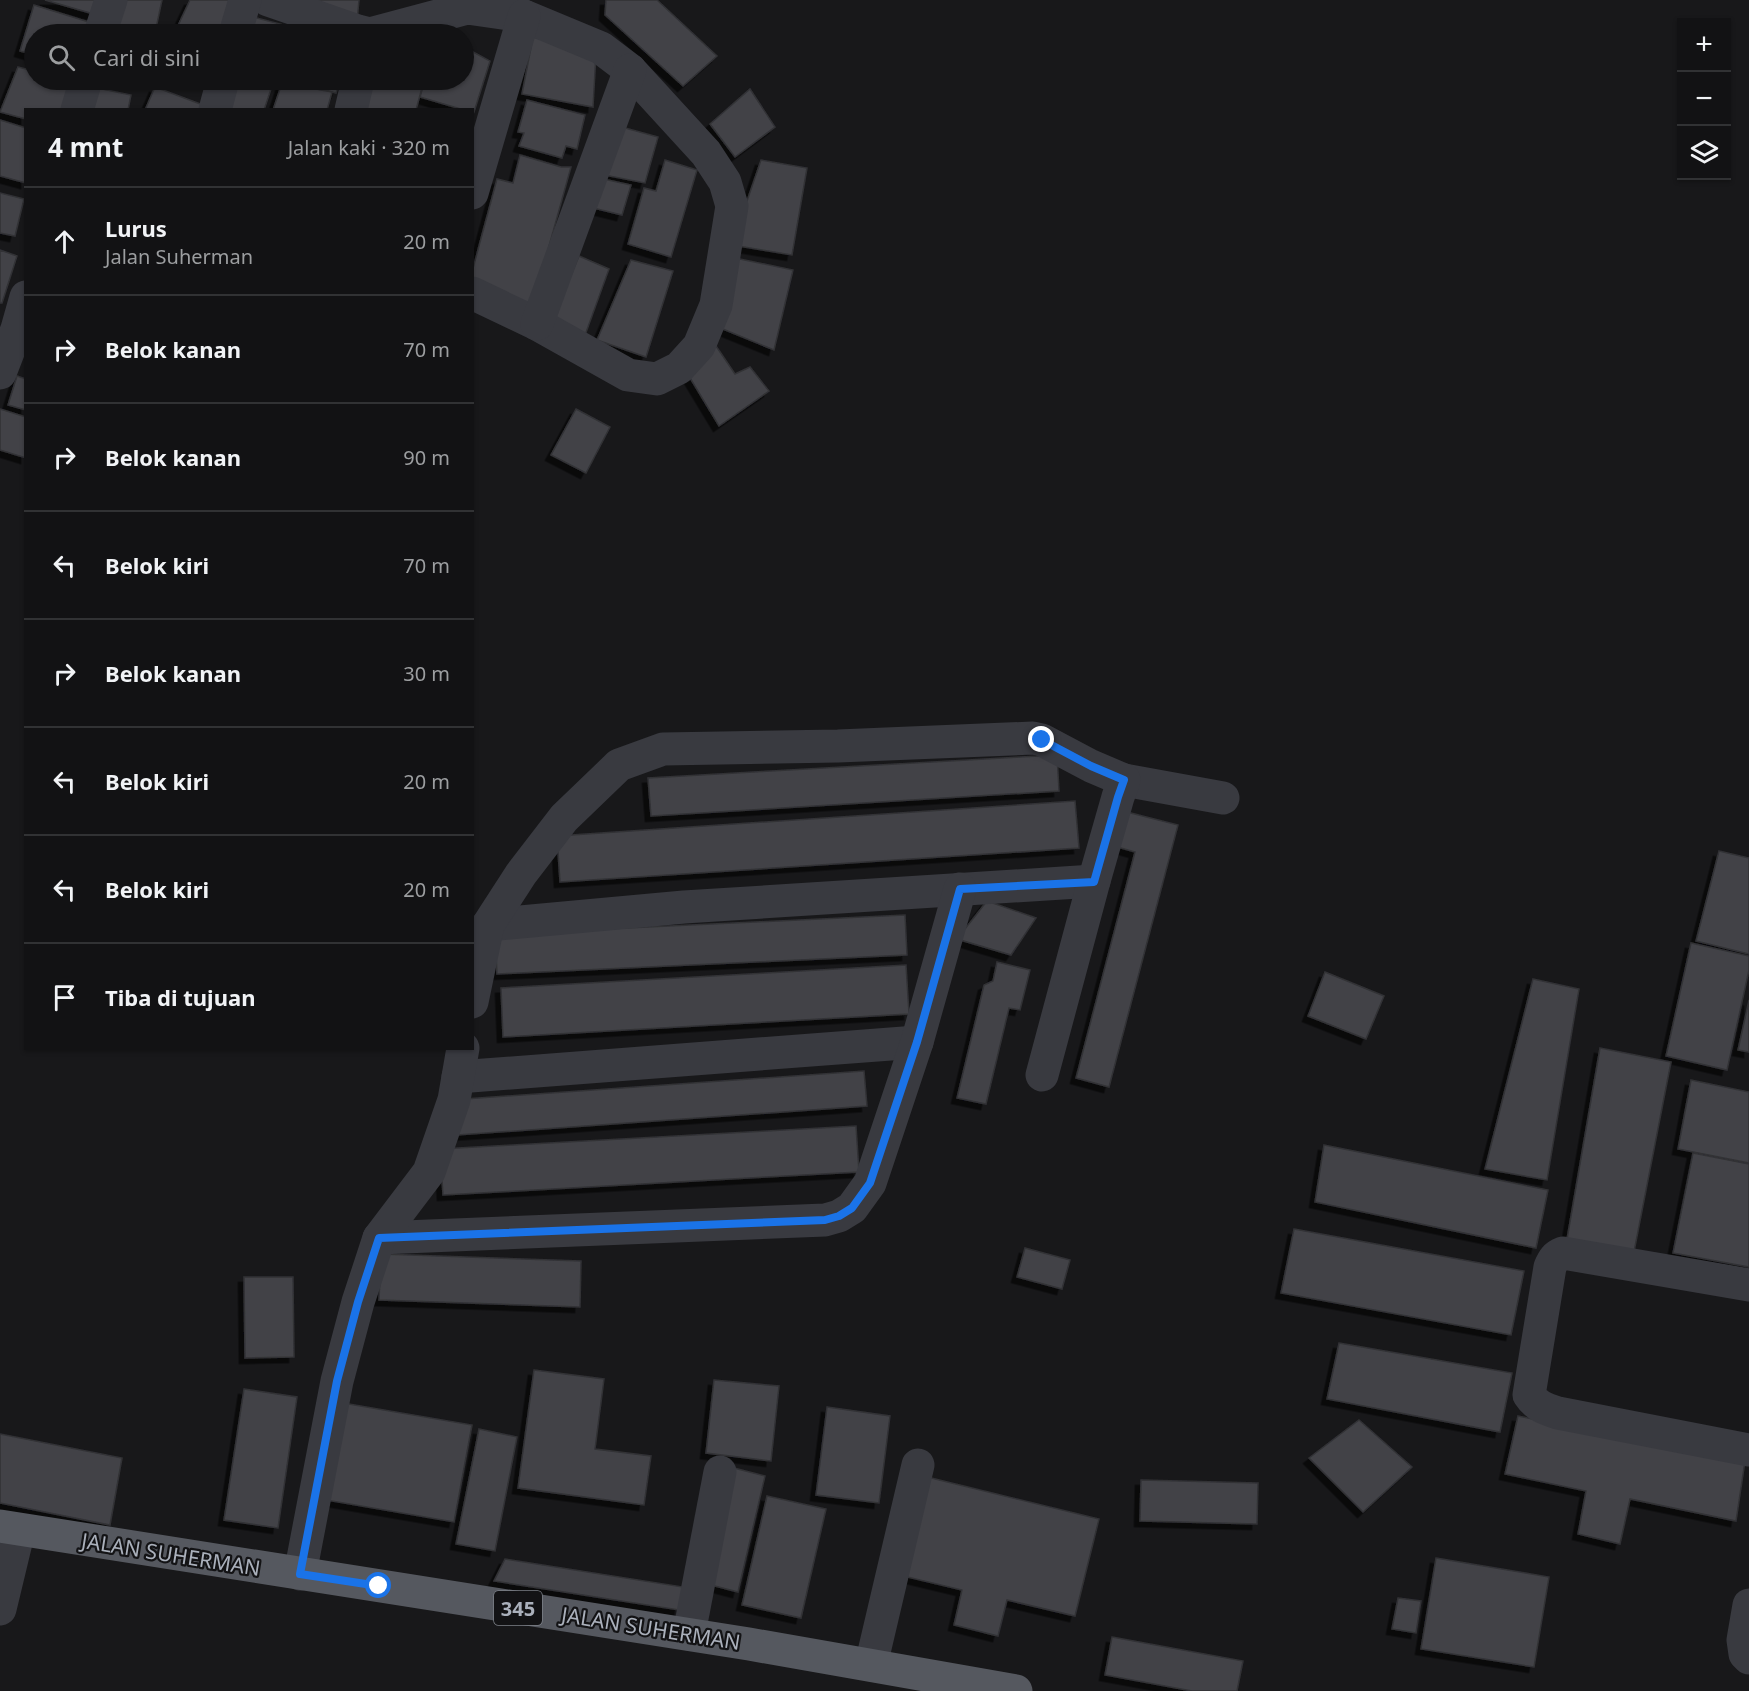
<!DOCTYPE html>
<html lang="id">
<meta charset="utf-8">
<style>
:root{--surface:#121214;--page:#1f2022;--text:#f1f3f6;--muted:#9c9ea0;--line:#313234}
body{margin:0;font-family:"Noto Sans",sans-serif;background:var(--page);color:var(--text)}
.controls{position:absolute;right:18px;top:18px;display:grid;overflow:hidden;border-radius:0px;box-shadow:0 2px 4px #0004}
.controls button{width:54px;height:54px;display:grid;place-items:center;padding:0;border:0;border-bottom:2px solid var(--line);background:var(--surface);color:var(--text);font:30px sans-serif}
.stop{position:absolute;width:18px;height:18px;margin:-14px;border:4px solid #1a73e8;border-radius:50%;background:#fff}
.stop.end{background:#1a73e8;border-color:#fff;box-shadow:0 2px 6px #0008}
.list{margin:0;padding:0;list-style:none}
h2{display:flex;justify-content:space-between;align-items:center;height:78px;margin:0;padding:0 24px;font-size:26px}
h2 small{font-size:20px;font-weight:400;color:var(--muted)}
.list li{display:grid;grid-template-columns:39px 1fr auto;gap:18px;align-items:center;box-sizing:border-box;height:108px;padding:0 24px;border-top:2px solid var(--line)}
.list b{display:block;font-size:22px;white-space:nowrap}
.list p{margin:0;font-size:20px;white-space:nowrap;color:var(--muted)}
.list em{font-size:20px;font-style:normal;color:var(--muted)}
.icon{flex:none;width:33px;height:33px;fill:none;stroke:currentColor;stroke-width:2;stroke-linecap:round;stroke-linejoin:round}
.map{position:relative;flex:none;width:1749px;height:1691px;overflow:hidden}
.search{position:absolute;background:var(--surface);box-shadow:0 2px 4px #0004;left:24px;top:24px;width:450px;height:66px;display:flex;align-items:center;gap:15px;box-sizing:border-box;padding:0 21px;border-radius:33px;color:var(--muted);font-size:22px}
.panel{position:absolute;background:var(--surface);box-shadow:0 2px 4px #0004;left:24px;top:108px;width:450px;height:942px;border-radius:0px}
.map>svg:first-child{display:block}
.building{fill:#424347;stroke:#323236;stroke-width:1.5;filter:url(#shadow)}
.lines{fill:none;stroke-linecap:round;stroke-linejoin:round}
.minor{stroke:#393a40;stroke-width:33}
.major{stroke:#55585f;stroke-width:33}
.route{stroke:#1a73e8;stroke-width:8}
.labels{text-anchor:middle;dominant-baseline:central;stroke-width:4.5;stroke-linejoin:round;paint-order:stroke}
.shield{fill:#131315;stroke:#7d8189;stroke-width:1.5}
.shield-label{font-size:20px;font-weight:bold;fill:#aab0bb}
.street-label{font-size:21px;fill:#aab0bb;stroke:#131315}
</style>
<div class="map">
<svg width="1749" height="1691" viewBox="0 0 1749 1691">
<defs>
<filter id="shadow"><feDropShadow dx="-5.5" dy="5.5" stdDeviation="0" flood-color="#0009"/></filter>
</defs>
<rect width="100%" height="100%" fill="#18181a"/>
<g class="building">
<polygon points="45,0 101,0 97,15"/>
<polygon points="117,0 162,0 155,33 112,24"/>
<polygon points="190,0 235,0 218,34 174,34"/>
<polygon points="291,0 359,0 357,22"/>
<polygon points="606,0 657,0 717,56 683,86 605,15"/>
<polygon points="34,5 92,23 88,34 34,34 34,55 20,51"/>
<polygon points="253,17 318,34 246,34"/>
<polygon points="533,37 596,53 593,107 522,94"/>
<polygon points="464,47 490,61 474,112 472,110 464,110 420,97 425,80 464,80"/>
<polygon points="18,67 34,71 34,80 72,80 68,110 26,110 26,119 0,112"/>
<polygon points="236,80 244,80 272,86 264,110 227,110"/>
<polygon points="288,80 340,80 336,93"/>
<polygon points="368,80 424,80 416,110 360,110"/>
<polygon points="282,83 332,92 327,110 273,110"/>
<polygon points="92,87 131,95 128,110 84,110"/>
<polygon points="155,87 203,105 201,110 145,110"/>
<polygon points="750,89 775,127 735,157 710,124"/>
<polygon points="527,100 585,115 577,149 566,146 562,158 519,146 524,133 518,132"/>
<polygon points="0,120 26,128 26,183 0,176"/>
<polygon points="618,126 658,137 645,183 599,174"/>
<polygon points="520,155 561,167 571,167 533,304 472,288 472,272 497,179 513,183"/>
<polygon points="665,160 697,170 671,257 628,244 644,188 656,191"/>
<polygon points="761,160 807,168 792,255 732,245"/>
<polygon points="599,178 631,185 622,215 593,208"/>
<polygon points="0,193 24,199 15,236 0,233"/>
<polygon points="0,250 17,256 2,303 0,303"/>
<polygon points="579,256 609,269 584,338 551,323"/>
<polygon points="735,258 793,270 774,350 713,325"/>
<polygon points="631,260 673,271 646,357 597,340"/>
<polygon points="716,346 735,374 750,367 769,391 719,426 684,368"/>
<polygon points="17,376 26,379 26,410 8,405"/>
<polygon points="0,409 26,417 26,458 0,450"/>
<polygon points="576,409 610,427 586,473 551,455"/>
<polygon points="1057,755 1059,791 651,816 648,778"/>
<polygon points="1075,801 1079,848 560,882 557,836"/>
<polygon points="1123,811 1178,825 1109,1087 1076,1078 1135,852 1114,846"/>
<polygon points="1719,851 1749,858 1749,954 1696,941"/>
<polygon points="987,901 1036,918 1011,955 957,939"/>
<polygon points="905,915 907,955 497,974 495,934"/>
<polygon points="1691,943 1749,956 1749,970 1727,1070 1666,1056"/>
<polygon points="997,962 1030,970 1020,1010 1009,1008 986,1104 957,1098 984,985 993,981"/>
<polygon points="906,965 909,1014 503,1037 501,988"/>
<polygon points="1325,972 1384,996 1366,1039 1308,1016"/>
<polygon points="1533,979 1579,989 1547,1180 1485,1169"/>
<polygon points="1749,1000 1749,1052 1738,1050"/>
<polygon points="1600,1048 1671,1062 1633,1257 1566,1245"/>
<polygon points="864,1071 867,1106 457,1135 465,1099"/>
<polygon points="1691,1080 1749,1092 1749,1163 1678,1149"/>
<polygon points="856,1126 859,1172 443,1195 440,1149"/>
<polygon points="1324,1145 1548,1190 1536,1248 1315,1202"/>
<polygon points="1693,1153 1749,1164 1749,1267 1673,1253"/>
<polygon points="1294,1229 1524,1271 1511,1335 1281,1293"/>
<polygon points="1025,1248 1070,1260 1062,1289 1017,1277"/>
<polygon points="381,1254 581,1261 580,1307 379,1300"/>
<polygon points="244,1277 293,1277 294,1357 245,1358"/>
<polygon points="1339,1343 1512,1373 1500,1432 1327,1399"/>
<polygon points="534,1370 604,1379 595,1449 651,1456 644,1505 518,1488"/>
<polygon points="714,1380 779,1386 771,1461 706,1453"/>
<polygon points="244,1389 297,1397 278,1528 224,1520"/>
<polygon points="343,1403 472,1425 454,1522 326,1500"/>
<polygon points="827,1407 890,1416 879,1503 816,1495"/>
<polygon points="1518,1416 1745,1461 1736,1521 1630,1499 1620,1544 1578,1534 1586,1491 1505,1474"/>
<polygon points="1359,1420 1412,1467 1363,1512 1309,1458"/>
<polygon points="479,1429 517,1437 495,1551 456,1544"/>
<polygon points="0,1434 122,1458 110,1525 0,1503"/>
<polygon points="734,1468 765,1476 738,1592 707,1584"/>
<polygon points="923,1476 1099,1519 1075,1616 1007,1600 998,1636 954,1625 962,1590 899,1575"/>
<polygon points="1141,1480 1258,1483 1257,1524 1140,1521"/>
<polygon points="767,1496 826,1509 801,1618 742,1605"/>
<polygon points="1436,1558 1549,1577 1534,1667 1421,1649"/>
<polygon points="505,1559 683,1587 679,1610 494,1581"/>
<polygon points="1398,1598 1421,1601 1416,1633 1392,1629"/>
<polygon points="1112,1637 1243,1661 1237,1691 1192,1691 1105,1675"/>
</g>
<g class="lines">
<g class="minor">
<polyline points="268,0 358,31 370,34 467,8 524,16 601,48 630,70 706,153 725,182 732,206 716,305 699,346 679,368 657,379 628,375 537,324 472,293"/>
<polyline points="100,34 111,0"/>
<polyline points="235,34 245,0"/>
<polyline points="77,110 86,80"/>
<polyline points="215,110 223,80"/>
<polyline points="351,110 358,80"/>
<polyline points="472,193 524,16"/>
<polyline points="537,324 630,70"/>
<polyline points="0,373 17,329 26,297"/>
<polyline points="1124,780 1223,798"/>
<polyline points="488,925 684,907 1094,881"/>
<polyline points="472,1002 488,925 521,874 564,818 619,765 663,749 838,746 1033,738 1042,740 1091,766 1124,780 1118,797 1094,881 1042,1075"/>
<polyline points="458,1077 917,1042"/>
<polyline points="379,1238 825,1220 839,1216 852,1208 870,1183 917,1042 960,889"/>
<path d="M 1749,1285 L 1563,1253 C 1555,1256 1553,1260 1550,1267 L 1529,1395 C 1536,1406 1546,1409 1558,1413 L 1749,1450"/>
<polyline points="300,1574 337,1381 358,1302 379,1238 429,1172 454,1100 463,1048"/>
<polyline points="1749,1605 1743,1640 1745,1654 1749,1658"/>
<polyline points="0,1609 19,1530"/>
<polyline points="689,1634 720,1472"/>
<polyline points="871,1665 918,1465"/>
</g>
<polyline class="major" points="0,1526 749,1644 1016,1691"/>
</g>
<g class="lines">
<polyline class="route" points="379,1586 300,1574 337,1381 358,1302 379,1238 825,1220 839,1216 852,1208 870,1183 917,1042 960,889 1094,882 1118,797 1124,780 1091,766 1042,740"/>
</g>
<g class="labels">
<rect class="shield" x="494" y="1591" width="48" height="34" rx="4.5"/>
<g class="shield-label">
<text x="518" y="1608">345</text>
</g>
<g class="street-label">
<text transform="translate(171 1554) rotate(9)">JALAN SUHERMAN</text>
<text transform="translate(651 1628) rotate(9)">JALAN SUHERMAN</text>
</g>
</g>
</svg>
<div class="controls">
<button>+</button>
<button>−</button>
<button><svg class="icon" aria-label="layers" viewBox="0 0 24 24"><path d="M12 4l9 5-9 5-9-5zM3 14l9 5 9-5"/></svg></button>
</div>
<div class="stop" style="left:379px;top:1586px"></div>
<div class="stop end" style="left:1042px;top:740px"></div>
<div class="search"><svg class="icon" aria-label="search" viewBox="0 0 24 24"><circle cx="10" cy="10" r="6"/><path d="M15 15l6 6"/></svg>Cari di sini</div>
<section class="panel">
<h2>4 mnt<small>Jalan kaki · 320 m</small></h2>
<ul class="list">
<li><svg class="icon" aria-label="ahead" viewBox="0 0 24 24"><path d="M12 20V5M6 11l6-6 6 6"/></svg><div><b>Lurus</b><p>Jalan Suherman</p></div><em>20 m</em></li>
<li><svg class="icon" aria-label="right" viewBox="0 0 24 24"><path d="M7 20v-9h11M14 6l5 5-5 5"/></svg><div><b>Belok kanan</b></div><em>70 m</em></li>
<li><svg class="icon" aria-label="right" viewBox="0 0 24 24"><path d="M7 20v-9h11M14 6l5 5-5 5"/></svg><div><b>Belok kanan</b></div><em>90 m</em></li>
<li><svg class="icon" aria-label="left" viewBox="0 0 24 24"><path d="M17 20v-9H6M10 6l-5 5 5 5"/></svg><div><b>Belok kiri</b></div><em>70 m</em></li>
<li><svg class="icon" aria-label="right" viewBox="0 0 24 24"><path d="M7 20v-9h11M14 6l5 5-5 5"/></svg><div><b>Belok kanan</b></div><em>30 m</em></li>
<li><svg class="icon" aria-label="left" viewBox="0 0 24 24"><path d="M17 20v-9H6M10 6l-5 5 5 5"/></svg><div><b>Belok kiri</b></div><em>20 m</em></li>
<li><svg class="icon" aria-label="left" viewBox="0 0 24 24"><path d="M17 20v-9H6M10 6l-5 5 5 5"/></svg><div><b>Belok kiri</b></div><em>20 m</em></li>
<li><svg class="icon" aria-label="arrive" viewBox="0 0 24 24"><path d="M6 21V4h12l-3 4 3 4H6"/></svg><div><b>Tiba di tujuan</b></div></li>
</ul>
</section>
</div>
